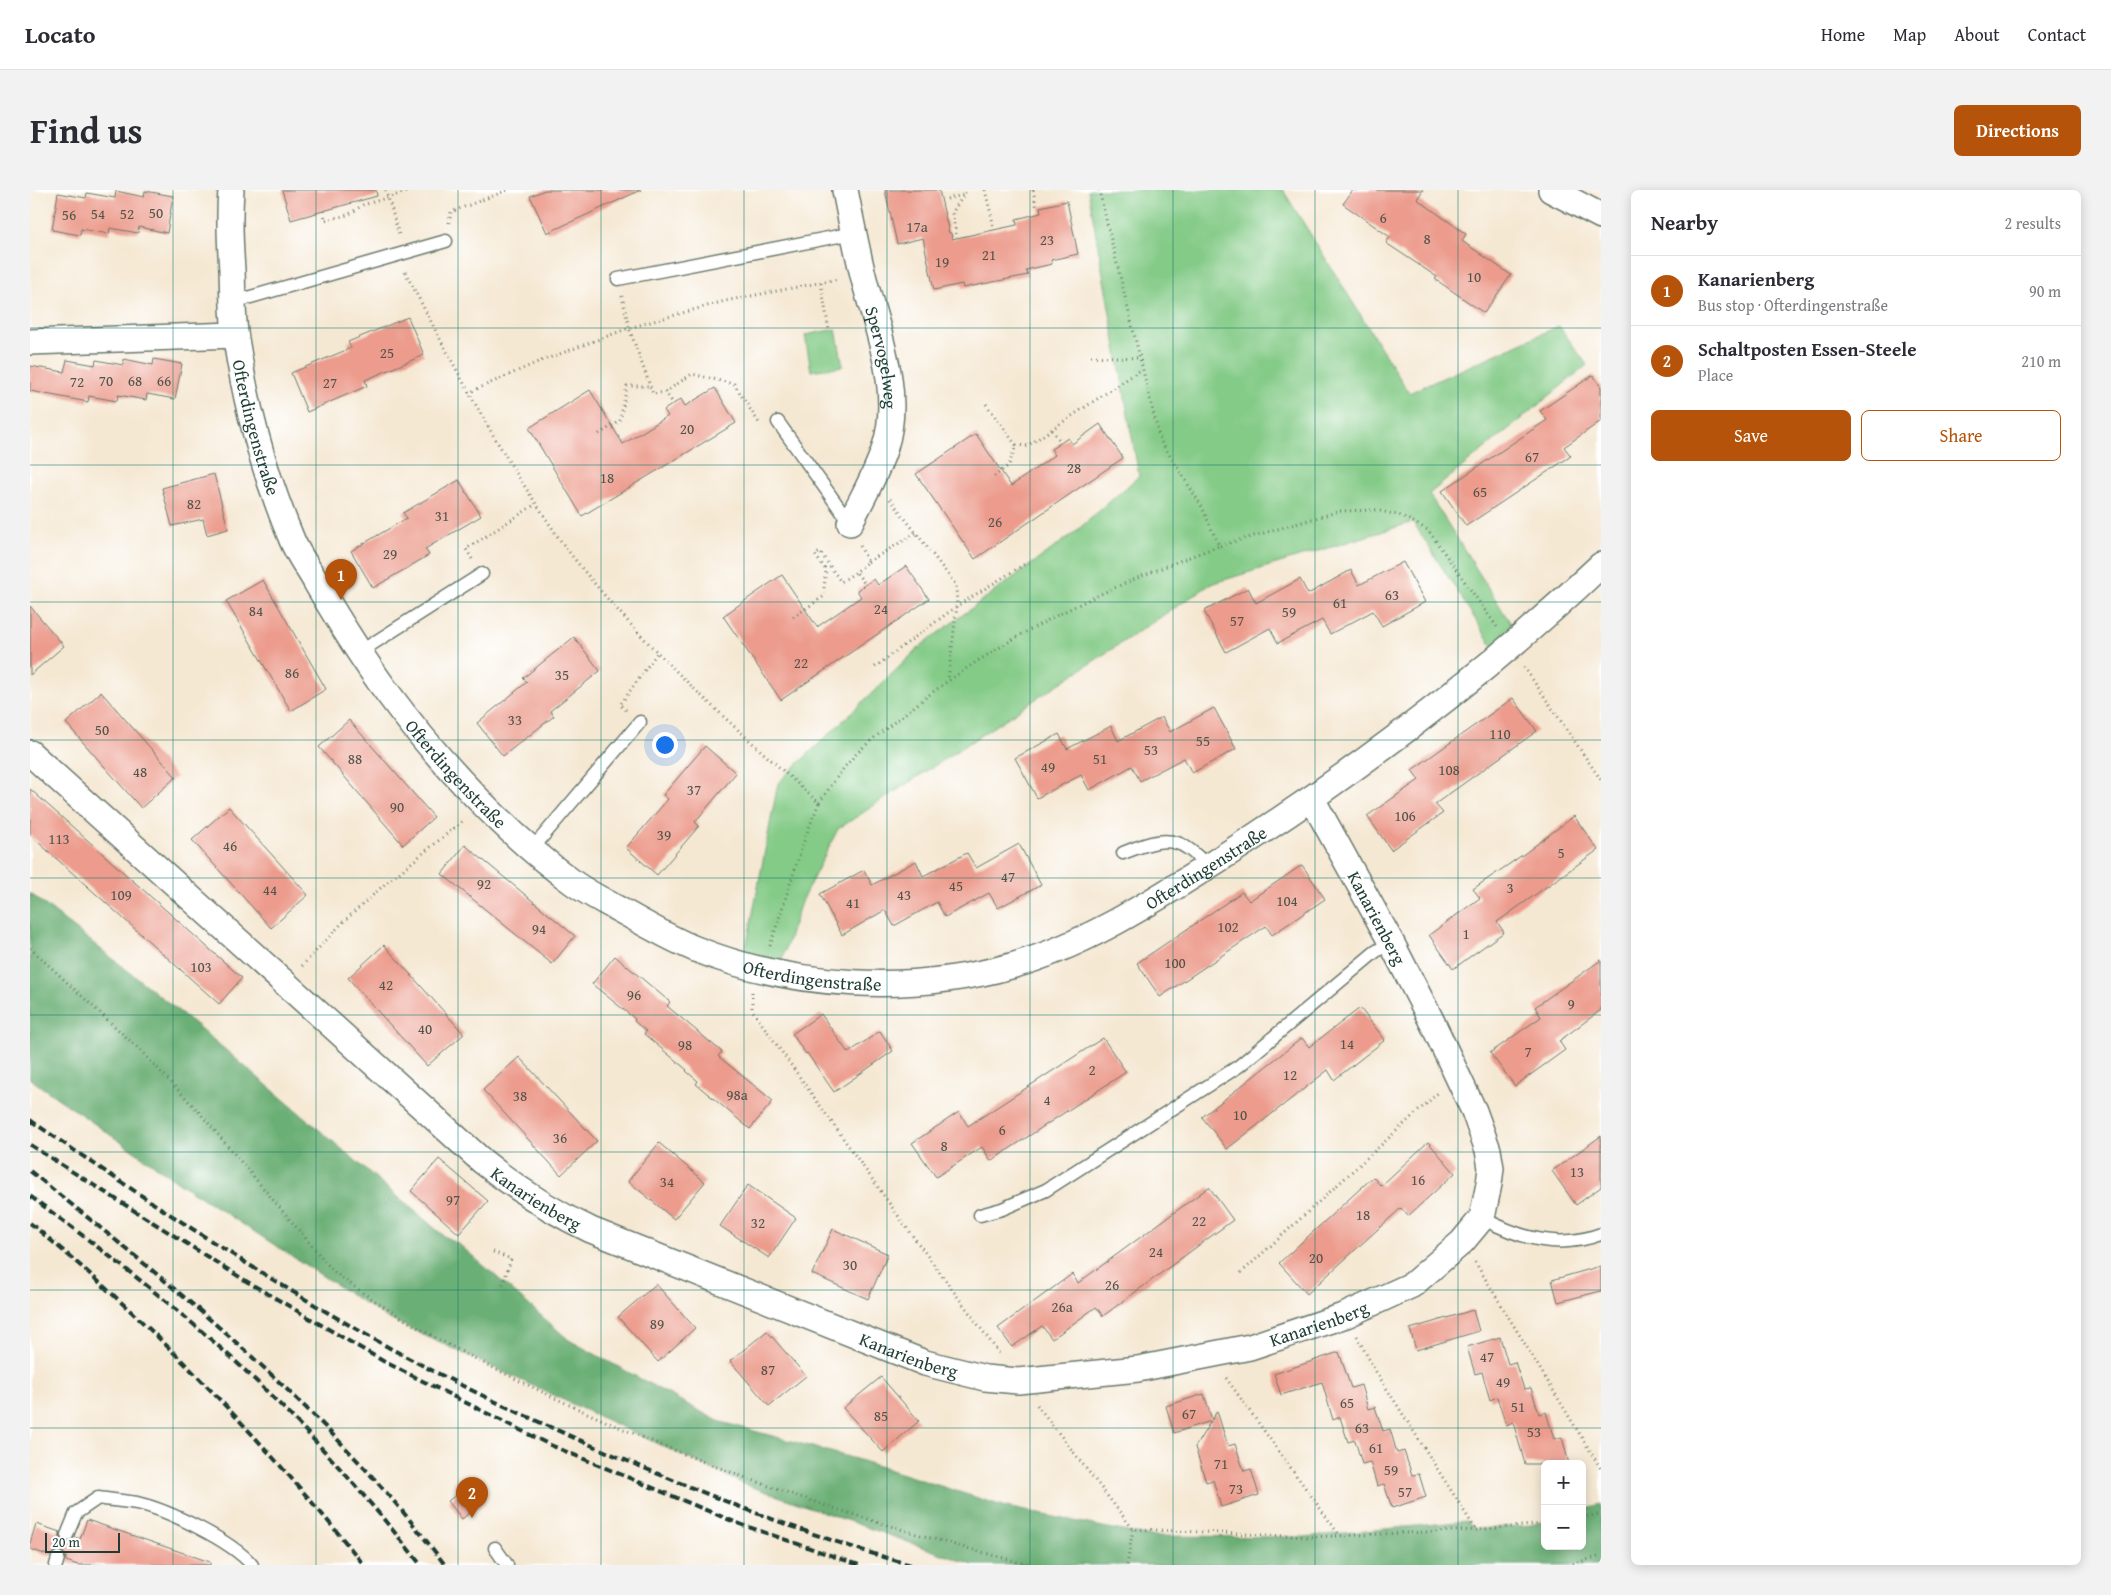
<!DOCTYPE html>
<meta charset="utf-8">
<style>
:root{--surface:#fff;--page:#f2f2f3;--text:#2b2b33;--muted:#7c7c81;--line:#e1e1e2;--accent:#b45309}
body{margin:0;font-family:"Gentium Book Plus",serif;background:var(--page);color:var(--text)}
.controls{position:absolute;right:15px;bottom:15px;display:grid;overflow:hidden;border-radius:8px;box-shadow:0 2px 12px #0003}
.controls button{width:45px;height:45px;display:grid;place-items:center;padding:0;border:0;border-bottom:1px solid var(--line);background:var(--surface);color:var(--text);font:25px sans-serif}
.scale{position:absolute;left:15px;bottom:12px;width:75px;box-sizing:border-box;padding-left:5px;border:2px solid #1f3d34;border-top:0;font-size:14px;line-height:18px;white-space:nowrap;color:#1f3d34;-webkit-text-stroke:4px #fff;paint-order:stroke}
.you{position:absolute;left:634px;top:554px;width:18px;height:18px;margin:-12px;border:4px solid #fff;border-radius:50%;background:#1a73e8;box-shadow:0 0 0 8px #1a73e833}
.badge{display:grid;place-items:center;width:32px;height:32px;border-radius:50%;background:var(--accent);color:#fff;font-size:16px;font-weight:700}
.pin{position:absolute;translate:-50% -41px;filter:drop-shadow(0 1px 2px #0008)}
.pin::after{content:'';position:absolute;top:26px;width:18px;height:15px;background:inherit;clip-path:polygon(0 0,100% 0,50% 100%)}
.list{margin:0;padding:0;list-style:none}
h2{display:flex;justify-content:space-between;align-items:center;height:65px;margin:0;padding:0 20px;font-size:21px}
h2 small{font-size:16px;font-weight:400;color:var(--muted)}
.list li{display:grid;grid-template-columns:32px 1fr auto;gap:15px;align-items:center;box-sizing:border-box;height:70px;padding:0 20px;border-top:1px solid var(--line)}
.list b{display:block;font-size:19px;white-space:nowrap}
.list p{margin:0;font-size:16px;white-space:nowrap;color:var(--muted)}
.list em{font-size:16px;font-style:normal;color:var(--muted)}
.actions{display:flex;gap:10px;padding:15px 20px}
.actions a{flex:1;padding:11px 0;border:1px solid var(--accent);border-radius:8px;text-align:center;font-size:18px;color:var(--accent)}
.actions .main{background:var(--accent);color:#fff}
.map{position:relative;flex:none;width:1571px;height:1375px;overflow:hidden;border-radius:8px}
header{display:flex;align-items:center;gap:30px;box-sizing:border-box;height:70px;padding:0 25px;background:var(--surface);border-bottom:1px solid var(--line)}
header strong{font-size:24px}
nav{display:flex;gap:28px;margin-inline-start:auto;font-size:18px}
.intro{display:flex;align-items:center;justify-content:space-between;box-sizing:border-box;height:120px;padding:0 30px}
h1{margin:0;font-size:35px}
.button{padding:12px 22px;border-radius:8px;background:var(--accent);color:#fff;font-size:18px;font-weight:700}
main{display:flex;gap:30px;padding:0 30px}
aside{flex:1;background:var(--surface);border-radius:8px;box-shadow:0 2px 12px #0003}
.map>svg:first-child{display:block}
.green{fill:#84cb87;stroke:#52845e}
.forest{fill:#6baf74;stroke:#457654}
.building{fill:#ec9b8c}
.lines{fill:none;stroke-linecap:round;stroke-linejoin:round}
.service-casing{stroke:#6a796c;stroke-width:15}
.minor-casing{stroke:#6a796c;stroke-width:28}
.path{stroke:#6a796c;stroke-width:3;stroke-dasharray:1 4;stroke-linecap:butt}
.service{stroke:#fff;stroke-width:12}
.minor{stroke:#fff;stroke-width:25}
.rail{stroke:#1f3d34;stroke-width:4;stroke-dasharray:8 4;stroke-linecap:butt}
.grid{fill:none;stroke:#0f766e;stroke-width:1;stroke-opacity:0.55}
.labels{text-anchor:middle;dominant-baseline:central;stroke-width:5;stroke-linejoin:round;paint-order:stroke}
.number-label{font-size:15px;fill:#52544a}
.street-label{font-size:18px;fill:#1f3d34;stroke:#fff}
</style>
<header>
<strong>Locato</strong>
<nav><a>Home</a><a>Map</a><a>About</a><a>Contact</a></nav>
</header>
<div class="intro"><h1>Find us</h1><a class="button">Directions</a></div>
<main>
<div class="map">
<svg width="1571" height="1375" viewBox="0 0 1571 1375">
<rect width="100%" height="100%" fill="#fff"/>
<filter id="ink" filterUnits="userSpaceOnUse"><feTurbulence type="fractalNoise" baseFrequency=".02" numOctaves="2"/><feDisplacementMap in="SourceGraphic" scale="10" xChannelSelector="R" yChannelSelector="G"/><feConvolveMatrix kernelMatrix="1 2 1 2 8 2 1 2 1" color-interpolation-filters="sRGB"/></filter>
<filter id="wash" filterUnits="userSpaceOnUse"><feTurbulence type="fractalNoise" baseFrequency=".0096" numOctaves="4" result="noise"/><feDisplacementMap in="SourceGraphic" scale="20" xChannelSelector="R" yChannelSelector="G"/><feGaussianBlur stdDeviation="1.12" result="paint"/><feColorMatrix in="noise" values="0 0 0 0 0 0 0 0 0 0 0 0 0 0 0 0 0 1.4 0 .05"/><feComposite in="paint" operator="in"/></filter>
<g filter="url(#wash)">
<rect width="100%" height="100%" fill="#f5e8d3"/>
<g class="green">
<polygon points="1058,0 1253,0 1379,203 1529,136 1557,175 1399,304 1490,448 1468,465 1383,332 1181,394 808,639 771,712 748,782 713,774 748,593 893,454 1044,343 1109,286"/>
<polygon points="806,139 813,176 781,181 775,145"/>
</g>
<polygon class="forest" points="0,703 165,834 414,1046 430,1055 539,1150 688,1231 826,1269 976,1317 1117,1346 1273,1347 1437,1331 1447,1339 1501,1335 1515,1331 1515,1356 1552,1356 1552,1319 1571,1314 1571,1375 943,1375 714,1294 357,1128 157,998 0,889"/>
<g id="blocks">
<g class="building">
<polygon points="252,0 346,0 347,6 261,30"/>
<polygon points="515,0 611,0 517,43 500,6"/>
<polygon points="855,0 909,0 919,43 921,43 922,49 987,35 986,29 1011,23 1010,17 1037,11 1048,64 1021,70 1022,74 996,80 998,85 933,98 932,94 904,100 893,48 867,54"/>
<polygon points="1323,0 1393,0 1387,9 1436,44 1432,51 1481,85 1454,123 1405,89 1407,87 1356,53 1360,47 1313,14"/>
<polygon points="86,1 114,7 115,1 143,6 137,43 109,37 108,43 80,38 79,44 51,39 50,45 22,40 28,3 56,8 57,3 85,8"/>
<polygon points="378,127 394,165 335,190 337,196 277,222 261,183 321,158 318,152"/>
<polygon points="94,169 123,175 124,169 152,174 145,209 117,204 116,210 88,205 87,211 59,206 58,212 0,201 0,176 34,182 37,170 65,175 66,170 93,175"/>
<polygon points="1563,185 1571,197 1571,231 1534,257 1541,266 1436,336 1412,301 1517,230 1510,221"/>
<polygon points="685,198 706,233 552,326 499,238 560,200 593,254 638,226 634,220 651,209 655,216"/>
<polygon points="1070,234 1093,268 945,369 886,284 946,244 981,296 1025,265 1021,259 1038,248 1042,254"/>
<polygon points="184,284 198,339 177,345 173,329 142,336 132,298"/>
<polygon points="429,290 451,326 395,359 399,365 343,398 321,361 377,328 373,323"/>
<polygon points="1373,372 1395,412 1352,436 1343,421 1300,444 1292,430 1248,453 1240,438 1196,462 1174,421 1218,398 1226,413 1270,389 1278,404 1321,380 1329,395"/>
<polygon points="876,376 899,409 751,510 693,426 752,385 787,437 831,407 827,400 844,389 848,395"/>
<polygon points="233,390 296,499 261,521 196,411"/>
<polygon points="0,416 34,456 0,485"/>
<polygon points="544,447 570,481 520,521 524,526 473,566 447,533 497,492 493,488"/>
<polygon points="71,502 146,587 111,618 36,533"/>
<polygon points="1483,508 1507,541 1405,614 1413,623 1361,660 1337,626 1389,590 1382,580"/>
<polygon points="1184,518 1206,559 1162,583 1154,568 1110,591 1102,576 1059,600 1051,585 1007,608 985,568 1029,544 1037,559 1081,536 1088,551 1132,527 1140,542"/>
<polygon points="319,530 404,627 373,655 289,557"/>
<polygon points="675,556 706,583 665,632 669,636 627,685 596,658 638,609 633,605"/>
<polygon points="0,599 212,788 189,814 0,645"/>
<polygon points="199,617 278,705 241,738 162,650"/>
<polygon points="1544,626 1568,660 1467,732 1474,742 1423,779 1399,745 1450,708 1443,699 1494,664"/>
<polygon points="989,654 1011,695 968,718 959,703 915,727 907,712 864,736 855,720 812,745 790,704 834,680 842,695 886,671 893,686 937,663 946,678"/>
<polygon points="435,655 545,746 522,774 412,684"/>
<polygon points="1272,675 1295,709 1242,745 1236,736 1130,807 1107,773 1212,702 1219,711"/>
<polygon points="354,755 434,844 397,876 318,788"/>
<polygon points="585,766 640,812 637,816 692,862 688,866 743,911 720,939 666,894 668,891 656,881 657,880 614,844 616,841 604,831 605,829 562,794"/>
<polygon points="1571,770 1571,820 1529,851 1535,860 1485,896 1460,863 1511,827 1505,817"/>
<polygon points="1330,818 1355,850 1304,890 1298,880 1197,959 1172,927 1272,848 1279,857"/>
<polygon points="791,824 818,863 850,841 863,861 804,902 777,863 776,864 762,844"/>
<polygon points="1073,848 1096,882 961,971 952,957 906,987 882,953 929,922 938,936"/>
<polygon points="489,867 567,951 531,985 453,900"/>
<polygon points="1571,946 1571,997 1546,1015 1522,981"/>
<polygon points="1398,952 1425,983 1378,1026 1371,1018 1277,1104 1249,1073 1343,987 1351,996"/>
<polygon points="629,953 675,992 644,1029 598,991"/>
<polygon points="409,969 458,1011 429,1044 381,1001"/>
<polygon points="718,995 766,1028 739,1068 690,1036"/>
<polygon points="1179,997 1203,1030 1073,1126 1066,1117 1022,1149 1012,1136 982,1157 968,1138 1042,1084 1048,1093"/>
<polygon points="803,1039 858,1064 838,1109 782,1084"/>
<polygon points="1571,1076 1571,1101 1528,1112 1522,1090"/>
<polygon points="626,1094 665,1138 628,1172 588,1127"/>
<polygon points="1443,1120 1449,1141 1386,1160 1380,1139"/>
<polygon points="737,1141 776,1186 739,1216 700,1171"/>
<polygon points="1470,1147 1478,1174 1485,1172 1494,1199 1501,1198 1509,1224 1516,1222 1524,1249 1532,1247 1539,1274 1495,1274 1483,1232 1476,1235 1467,1207 1460,1210 1452,1182 1445,1184 1437,1157"/>
<polygon points="1309,1162 1321,1198 1331,1195 1338,1219 1345,1217 1353,1241 1360,1239 1367,1263 1374,1261 1382,1285 1389,1284 1396,1307 1362,1318 1354,1294 1347,1296 1340,1272 1332,1274 1325,1250 1318,1252 1310,1227 1303,1230 1292,1192 1251,1205 1244,1184"/>
<polygon points="851,1187 889,1231 853,1262 813,1218"/>
<polygon points="1174,1204 1182,1230 1187,1221 1198,1256 1205,1254 1214,1281 1221,1279 1229,1305 1191,1317 1183,1290 1176,1292 1165,1257 1181,1231 1144,1243 1136,1216"/>
<polygon points="436,1297 450,1315 432,1329 418,1311"/>
<polygon points="57,1330 180,1372 180,1375 48,1375 36,1371 36,1366 31,1360 26,1360 20,1366 0,1359 0,1353 6,1334 30,1342 30,1350 38,1353 45,1347 50,1349"/>
</g>
</g>
</g>
<g filter="url(#ink)">
<use href="#blocks" fill-opacity="0" stroke="#6a796c" stroke-width="1"/>
<g class="lines">
<g class="service-casing">
<g id="service">
<polyline points="588,89 824,43"/>
<polyline points="203,112 416,51"/>
<polyline points="748,232 820,333"/>
<polyline points="328,463 452,384"/>
<polyline points="502,659 610,532"/>
<path d="M 1093,663 C 1113,655 1138,644 1157,658 C 1165,663 1171,670 1178,676"/>
<polyline points="950,1025 972,1019 1016,1000 1209,876 1345,762 1361,752"/>
<path d="M 1452,1028 C 1490,1048 1528,1060 1571,1044"/>
<path d="M 37,1345 L 46,1323 L 68,1308 C 81,1310 94,1311 107,1313 C 138,1320 202,1351 222,1375"/>
<polyline points="465,1358 477,1375"/>
<polyline points="26,1375 28,1368"/>
</g>
</g>
<g class="minor-casing">
<g id="minor">
<path id="s1" d="M 201,0 C 199,27 200,53 202,80 C 203,103 202,126 206,149 C 216,216 236,288 262,350 C 268,365 279,379 287,394 C 309,431 331,467 357,502 C 407,570 477,645 545,694 C 558,703 574,711 588,719 C 614,733 640,749 668,760 C 765,798 880,804 981,776 C 1054,756 1121,712 1185,672 C 1322,585 1453,487 1571,375"/>
<path id="s2" d="M 815,0 C 821,31 827,62 835,93 C 849,145 872,203 855,257 C 847,283 832,308 820,333"/>
<polyline points="1521,0 1571,26"/>
<polyline points="0,152 205,145"/>
<path id="s3" d="M 0,563 L 452,971 C 487,999 520,1021 561,1040 L 895,1173 L 955,1188 L 988,1191 L 1108,1179 L 1220,1157 L 1316,1125 L 1382,1095 L 1432,1052 L 1452,1028 L 1459,994 L 1461,978 L 1458,960 L 1444,921 L 1402,832 L 1361,752 L 1282,609"/>
</g>
</g>
<g class="path">
<polyline points="356,0 369,45"/>
<polyline points="955,0 964,37"/>
<polyline points="1003,0 1007,19"/>
<polyline points="1069,0 1130,250 1171,315 1189,356 1310,321 1346,320 1372,326 1398,340 1467,437"/>
<polyline points="917,9 933,5"/>
<polyline points="294,21 295,30 318,25 333,15 383,0"/>
<polyline points="419,33 421,22 478,0"/>
<polyline points="926,44 922,23 937,0"/>
<path d="M 375,82 C 417,162 458,243 509,318 C 519,333 528,348 539,362 C 612,456 701,534 789,613 C 799,599 808,585 818,573 C 835,553 856,539 876,523 C 971,446 1074,398 1189,356"/>
<polyline points="791,93 799,140"/>
<polyline points="592,106 599,138 623,204 635,202 643,213"/>
<polyline points="1061,166 1109,168"/>
<polyline points="635,202 662,184 704,194 729,233"/>
<polyline points="438,203 508,172 599,138 695,111 809,89"/>
<polyline points="956,214 986,255 979,275 961,289"/>
<polyline points="1022,240 1030,251"/>
<polyline points="569,244 590,231 597,196 620,196"/>
<polyline points="986,255 997,256 1112,179"/>
<polyline points="860,309 926,395 927,416 918,490"/>
<polyline points="830,356 838,372 826,382 835,394"/>
<polyline points="442,369 436,359 506,314"/>
<polyline points="838,372 886,343"/>
<polyline points="763,427 793,407 796,380 785,365 790,362 811,392 826,382"/>
<polyline points="845,477 927,416 998,372"/>
<polyline points="1494,477 1571,590"/>
<polyline points="596,520 590,515 627,463"/>
<polyline points="740,756 776,645 789,613"/>
<path d="M 0,758 L 110,860 L 169,922 L 304,1082 C 361,1125 424,1159 488,1190 C 650,1271 824,1330 1000,1375"/>
<polyline points="272,776 313,732 354,695 434,630"/>
<polyline points="722,802 722,820 874,1034 969,1163"/>
<polyline points="463,1062 481,1069 472,1097"/>
<polyline points="1445,1072 1571,1279"/>
<polyline points="1211,1083 1408,903"/>
<polyline points="1327,1146 1343,1177 1446,1340"/>
<polyline points="1196,1188 1310,1346"/>
<polyline points="1007,1215 1103,1339 1281,1347 1446,1340 1515,1334"/>
<polyline points="1552,1327 1571,1324"/>
<polyline points="1097,1375 1103,1339"/>
<polyline points="1538,1375 1571,1366"/>
</g>
<use href="#service" class="service"/>
<use href="#minor" class="minor"/>
<g class="rail">
<path d="M 0,930 C 116,1010 234,1088 358,1157 C 440,1202 527,1241 614,1278 C 702,1315 790,1349 881,1375"/>
<polyline points="0,955 216,1091 353,1171 518,1254 707,1333 829,1375"/>
<path d="M 0,981 C 148,1100 300,1221 415,1375"/>
<path d="M 0,1006 C 70,1058 139,1111 204,1170 C 272,1233 333,1302 391,1375"/>
<path d="M 0,1033 C 124,1134 234,1251 334,1375"/>
</g>
</g>
</g>
<path class="grid" d="M 143,0 L 143,1375M 286,0 L 286,1375M 428,0 L 428,1375M 571,0 L 571,1375M 714,0 L 714,1375M 857,0 L 857,1375M 1000,0 L 1000,1375M 1143,0 L 1143,1375M 1285,0 L 1285,1375M 1428,0 L 1428,1375M 0,138 L 1571,138M 0,275 L 1571,275M 0,412 L 1571,412M 0,550 L 1571,550M 0,688 L 1571,688M 0,825 L 1571,825M 0,962 L 1571,962M 0,1100 L 1571,1100M 0,1238 L 1571,1238"/>
<g class="labels">
<g class="number-label">
<text x="126" y="22">50</text>
<text x="68" y="23">54</text>
<text x="97" y="23">52</text>
<text x="39" y="24">56</text>
<text x="1353" y="27">6</text>
<text x="887" y="36">17a</text>
<text x="1397" y="48">8</text>
<text x="1017" y="49">23</text>
<text x="959" y="64">21</text>
<text x="912" y="71">19</text>
<text x="1444" y="86">10</text>
<text x="357" y="162">25</text>
<text x="76" y="190">70</text>
<text x="105" y="190">68</text>
<text x="134" y="190">66</text>
<text x="47" y="191">72</text>
<text x="300" y="192">27</text>
<text x="657" y="238">20</text>
<text x="1502" y="266">67</text>
<text x="1044" y="277">28</text>
<text x="577" y="287">18</text>
<text x="1450" y="301">65</text>
<text x="164" y="313">82</text>
<text x="412" y="325">31</text>
<text x="965" y="331">26</text>
<text x="360" y="363">29</text>
<text x="1362" y="404">63</text>
<text x="1310" y="412">61</text>
<text x="851" y="418">24</text>
<text x="226" y="420">84</text>
<text x="1259" y="421">59</text>
<text x="1207" y="430">57</text>
<text x="771" y="472">22</text>
<text x="262" y="482">86</text>
<text x="532" y="484">35</text>
<text x="485" y="529">33</text>
<text x="72" y="539">50</text>
<text x="1470" y="543">110</text>
<text x="1173" y="550">55</text>
<text x="1121" y="559">53</text>
<text x="325" y="568">88</text>
<text x="1070" y="568">51</text>
<text x="1018" y="576">49</text>
<text x="1419" y="579">108</text>
<text x="110" y="581">48</text>
<text x="664" y="599">37</text>
<text x="367" y="616">90</text>
<text x="1375" y="625">106</text>
<text x="634" y="644">39</text>
<text x="29" y="648">113</text>
<text x="200" y="655">46</text>
<text x="1531" y="662">5</text>
<text x="978" y="686">47</text>
<text x="454" y="693">92</text>
<text x="926" y="695">45</text>
<text x="1480" y="697">3</text>
<text x="240" y="699">44</text>
<text x="91" y="704">109</text>
<text x="874" y="704">43</text>
<text x="1257" y="710">104</text>
<text x="823" y="712">41</text>
<text x="1198" y="736">102</text>
<text x="509" y="738">94</text>
<text x="1436" y="743">1</text>
<text x="1145" y="772">100</text>
<text x="171" y="776">103</text>
<text x="356" y="794">42</text>
<text x="604" y="804">96</text>
<text x="1541" y="813">9</text>
<text x="395" y="838">40</text>
<text x="1317" y="853">14</text>
<text x="655" y="854">98</text>
<text x="1498" y="861">7</text>
<text x="1062" y="879">2</text>
<text x="1260" y="884">12</text>
<text x="707" y="904">98a</text>
<text x="490" y="905">38</text>
<text x="1017" y="909">4</text>
<text x="1210" y="924">10</text>
<text x="972" y="939">6</text>
<text x="530" y="947">36</text>
<text x="914" y="955">8</text>
<text x="1547" y="981">13</text>
<text x="1388" y="989">16</text>
<text x="637" y="991">34</text>
<text x="423" y="1009">97</text>
<text x="1333" y="1024">18</text>
<text x="1169" y="1030">22</text>
<text x="728" y="1032">32</text>
<text x="1126" y="1061">24</text>
<text x="1286" y="1067">20</text>
<text x="820" y="1074">30</text>
<text x="1082" y="1094">26</text>
<text x="1032" y="1116">26a</text>
<text x="627" y="1133">89</text>
<text x="1457" y="1166">47</text>
<text x="738" y="1179">87</text>
<text x="1473" y="1191">49</text>
<text x="1317" y="1212">65</text>
<text x="1488" y="1216">51</text>
<text x="1159" y="1223">67</text>
<text x="851" y="1225">85</text>
<text x="1332" y="1237">63</text>
<text x="1504" y="1241">53</text>
<text x="1346" y="1257">61</text>
<text x="1191" y="1273">71</text>
<text x="1361" y="1279">59</text>
<text x="1206" y="1298">73</text>
<text x="1375" y="1301">57</text>
</g>
<g class="street-label">
<text stroke="none"><textPath href="#s2" startOffset="172">Spervogelweg</textPath></text>
<text stroke="none"><textPath href="#s1" startOffset="240">Ofterdingenstraße</textPath></text>
<text stroke="none"><textPath href="#s1" startOffset="645">Ofterdingenstraße</textPath></text>
<text stroke="none"><textPath href="#s1" startOffset="1485">Ofterdingenstraße</textPath></text>
<text transform="translate(1347 728) rotate(62)">Kanarienberg</text>
<text stroke="none"><textPath href="#s1" startOffset="1065">Ofterdingenstraße</textPath></text>
<text stroke="none"><textPath href="#s3" startOffset="675">Kanarienberg</textPath></text>
<text stroke="none"><textPath href="#s3" startOffset="1500">Kanarienberg</textPath></text>
<text stroke="none"><textPath href="#s3" startOffset="1080">Kanarienberg</textPath></text>
</g>
</g>
</svg>
<div class="controls">
<button>+</button>
<button>−</button>
</div>
<div class="scale">20 m</div>
<div class="you"></div>
<div class="pin badge" style="left:311px;top:410px">1</div>
<div class="pin badge" style="left:442px;top:1328px">2</div>
</div>
<aside>
<h2>Nearby<small>2 results</small></h2>
<ul class="list">
<li><span class="badge">1</span><div><b>Kanarienberg</b><p>Bus stop · Ofterdingenstraße</p></div><em>90 m</em></li>
<li><span class="badge">2</span><div><b>Schaltposten Essen-Steele</b><p>Place</p></div><em>210 m</em></li>
</ul>
<div class="actions"><a class="main">Save</a><a>Share</a></div>
</aside>
</main>
